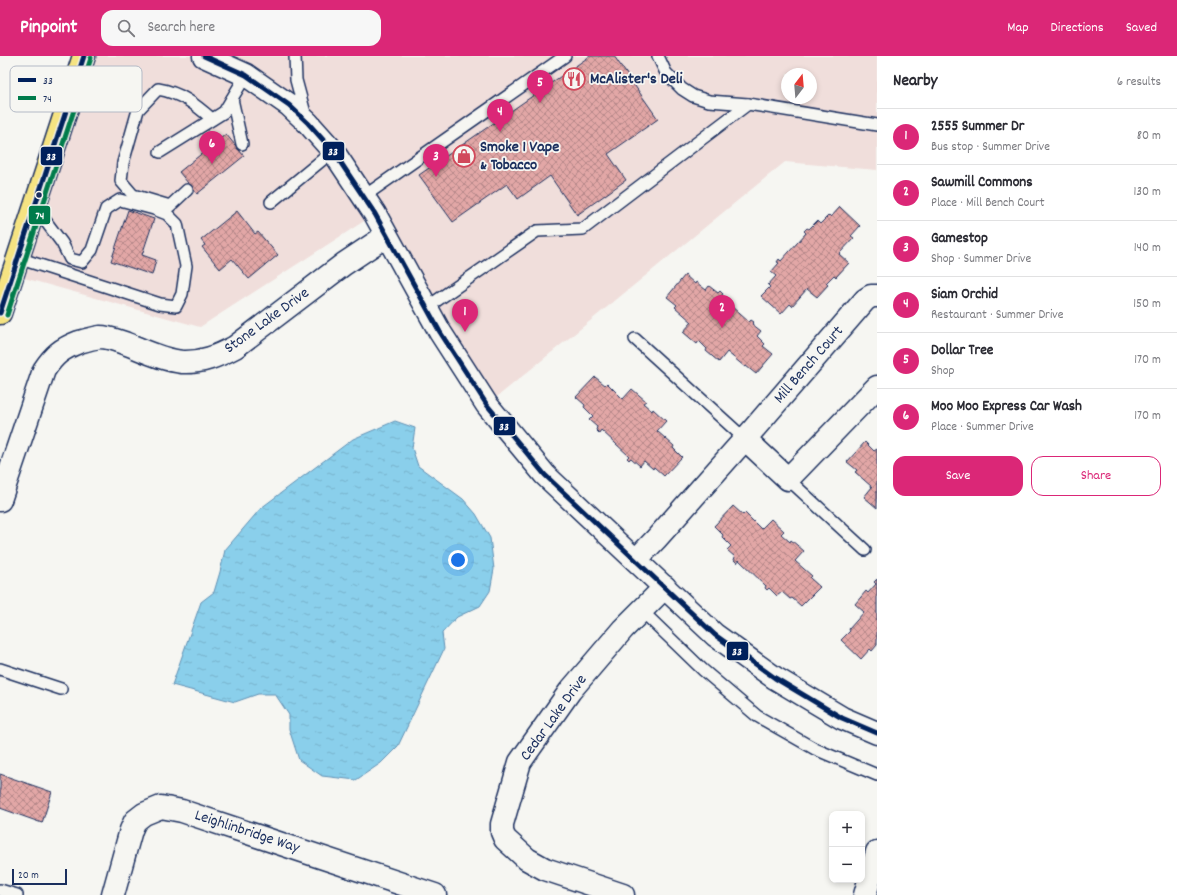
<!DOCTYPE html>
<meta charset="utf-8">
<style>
:root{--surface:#fff;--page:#f7f7f7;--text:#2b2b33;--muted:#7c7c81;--line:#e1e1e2;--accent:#db2777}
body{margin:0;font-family:Dekko,sans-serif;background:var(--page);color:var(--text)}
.controls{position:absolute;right:12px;bottom:12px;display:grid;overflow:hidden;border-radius:8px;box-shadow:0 2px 6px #0003}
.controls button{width:36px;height:36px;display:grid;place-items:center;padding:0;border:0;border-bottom:1px solid var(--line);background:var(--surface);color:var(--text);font:20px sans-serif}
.compass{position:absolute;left:781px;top:12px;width:36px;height:36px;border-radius:50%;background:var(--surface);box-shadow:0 2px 6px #0003;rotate:16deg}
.scale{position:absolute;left:12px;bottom:10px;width:55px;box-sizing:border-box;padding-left:4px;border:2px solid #1b2f5e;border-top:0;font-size:11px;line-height:14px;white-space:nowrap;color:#1b2f5e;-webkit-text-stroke:3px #f6f6f2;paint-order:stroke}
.you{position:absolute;left:458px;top:504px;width:14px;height:14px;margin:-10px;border:3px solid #fff;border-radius:50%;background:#1a73e8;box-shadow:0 0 0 6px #1a73e833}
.badge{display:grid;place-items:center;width:26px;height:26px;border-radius:50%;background:var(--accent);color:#fff;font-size:13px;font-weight:700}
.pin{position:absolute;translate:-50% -33px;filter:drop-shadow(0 1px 2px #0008)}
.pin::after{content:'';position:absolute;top:21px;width:14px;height:12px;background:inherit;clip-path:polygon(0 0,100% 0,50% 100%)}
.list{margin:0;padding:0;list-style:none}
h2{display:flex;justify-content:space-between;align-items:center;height:52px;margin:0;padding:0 16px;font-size:17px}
h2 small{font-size:13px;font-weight:400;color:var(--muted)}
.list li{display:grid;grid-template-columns:26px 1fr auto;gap:12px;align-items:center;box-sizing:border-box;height:56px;padding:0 16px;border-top:1px solid var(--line)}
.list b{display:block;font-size:15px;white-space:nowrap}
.list p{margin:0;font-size:13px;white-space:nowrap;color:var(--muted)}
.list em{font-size:13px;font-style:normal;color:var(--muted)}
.actions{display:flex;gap:8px;padding:12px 16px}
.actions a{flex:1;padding:9px 0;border:1px solid var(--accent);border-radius:12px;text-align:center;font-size:14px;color:var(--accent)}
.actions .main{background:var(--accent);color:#fff}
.icon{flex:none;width:22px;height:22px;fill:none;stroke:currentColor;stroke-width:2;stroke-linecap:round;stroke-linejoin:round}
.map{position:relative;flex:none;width:877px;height:839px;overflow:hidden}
header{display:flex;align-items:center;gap:24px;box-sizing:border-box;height:56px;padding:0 20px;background:var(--accent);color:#fff}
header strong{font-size:19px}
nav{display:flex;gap:22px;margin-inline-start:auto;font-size:14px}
.search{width:280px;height:36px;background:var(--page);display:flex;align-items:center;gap:10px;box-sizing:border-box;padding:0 14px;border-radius:12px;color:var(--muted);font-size:15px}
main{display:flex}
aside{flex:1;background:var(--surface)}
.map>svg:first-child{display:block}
.built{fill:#f0dedb;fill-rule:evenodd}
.water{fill:url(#water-ripples);stroke:#5e8fb3}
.building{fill:url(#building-cross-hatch);stroke:#1b2f5e}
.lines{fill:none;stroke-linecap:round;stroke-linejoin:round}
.lane-casing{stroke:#1b2f5e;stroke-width:14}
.street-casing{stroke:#1b2f5e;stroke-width:25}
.primary-casing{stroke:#1b2f5e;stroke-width:25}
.lane{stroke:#f6f6f2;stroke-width:11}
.street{stroke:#f6f6f2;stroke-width:22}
.primary{stroke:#f5e382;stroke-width:22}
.bus-1-casing{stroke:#f6f6f2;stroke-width:8}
.bus-2-casing{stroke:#f6f6f2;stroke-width:8}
.bus-1{stroke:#00205b;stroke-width:5}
.bus-2{stroke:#007b4b;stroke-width:5}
.bus-dot{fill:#1b2f5e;stroke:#f6f6f2;stroke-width:1.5}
.labels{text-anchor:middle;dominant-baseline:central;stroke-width:3.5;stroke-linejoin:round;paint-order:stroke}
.poi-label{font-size:16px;font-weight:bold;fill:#1b2f5e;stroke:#f6f6f2;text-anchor:start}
.street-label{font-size:16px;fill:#1b2f5e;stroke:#f6f6f2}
.key{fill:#f6f6f2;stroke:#b4bac6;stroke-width:1}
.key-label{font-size:11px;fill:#1b2f5e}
.line-badge{stroke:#f6f6f2;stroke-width:1.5}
.badge-label{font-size:11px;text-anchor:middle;font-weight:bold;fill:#fff}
</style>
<header>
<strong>Pinpoint</strong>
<div class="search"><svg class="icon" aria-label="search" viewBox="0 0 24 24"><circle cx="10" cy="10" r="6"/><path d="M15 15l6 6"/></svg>Search here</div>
<nav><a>Map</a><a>Directions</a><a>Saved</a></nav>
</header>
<main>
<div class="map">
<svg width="877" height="839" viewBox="0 0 877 839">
<defs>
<pattern id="water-ripples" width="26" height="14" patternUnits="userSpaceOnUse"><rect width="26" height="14" fill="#8acfeb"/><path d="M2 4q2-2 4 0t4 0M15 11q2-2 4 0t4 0" fill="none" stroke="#76b2cc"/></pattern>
<pattern id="building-cross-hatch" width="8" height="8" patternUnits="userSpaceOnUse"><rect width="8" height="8" fill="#e2a7a6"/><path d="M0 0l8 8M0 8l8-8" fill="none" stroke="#b6888a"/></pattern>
</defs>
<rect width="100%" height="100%" fill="#f6f6f2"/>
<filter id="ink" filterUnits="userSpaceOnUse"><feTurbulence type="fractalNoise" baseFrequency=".025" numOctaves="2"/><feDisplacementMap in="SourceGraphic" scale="8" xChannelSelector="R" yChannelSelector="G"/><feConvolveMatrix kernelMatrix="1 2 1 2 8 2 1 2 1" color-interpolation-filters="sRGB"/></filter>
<g filter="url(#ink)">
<path class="built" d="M 84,0 L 877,0 L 877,114 L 785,106 L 487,349 L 375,158 L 200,271 L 13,219 ZM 787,18 L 811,18 L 811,42 L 787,42 Z"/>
<polygon class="water" points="395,365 415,372 412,392 418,410 463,443 476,458 490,482 494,513 490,535 480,550 457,561 442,577 444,593 398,690 381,707 356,724 322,720 299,704 289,673 289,659 275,638 258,638 235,646 172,629 201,546 214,536 220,516 225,494 261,452 353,383"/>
<g class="building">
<polygon points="590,0 614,0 658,63 608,98 626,124 577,159 550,120 518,143 507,128 453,166 419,119"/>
<polygon points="226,78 244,100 197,138 179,116"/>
<polygon points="840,151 860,170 851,180 854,182 839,198 849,207 836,221 834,219 826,227 828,229 817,241 807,233 792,250 790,248 781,258 761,240 770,231 768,229 776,220 771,216 779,207 777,206 779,203 781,205 806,177 804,175 807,172 809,173 817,165 820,168 829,159 831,161"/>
<polygon points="128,154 154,163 142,199 156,204 152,219 111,205"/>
<polygon points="237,155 255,178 258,176 278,199 249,223 232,203 220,213 202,191 205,189 201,184"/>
<polygon points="685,219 695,228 696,226 706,234 709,230 718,237 720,235 723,238 721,241 749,266 751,264 754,266 752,268 761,275 757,280 765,288 763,290 773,298 756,318 746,310 745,311 727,296 719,306 706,295 707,293 699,285 697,288 683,276 692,266 675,251 677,249 667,241"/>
<polygon points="595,321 605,329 607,327 623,343 632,333 646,345 643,347 652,355 653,353 666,365 657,375 674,390 673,392 682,401 664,420 654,411 653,413 644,405 640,410 631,402 629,404 627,402 629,400 601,374 599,377 596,374 597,371 589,364 593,360 584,351 585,349 576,341"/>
<polygon points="865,386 874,395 877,393 877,452 864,441 872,431 855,416 857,414 847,406"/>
<polygon points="733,450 743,459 745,457 761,473 771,463 784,475 781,478 790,486 791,484 804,495 795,505 812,520 810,522 820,531 801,550 792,542 790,543 782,536 777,540 769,532 767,534 765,532 766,530 739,504 737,507 734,504 735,501 727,494 731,490 722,481 723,479 714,470"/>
<polygon points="877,523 877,589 872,595 870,593 861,603 841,584 850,575 849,573 864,556 855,548 866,535 868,537 876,528 874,526"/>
<polygon points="0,718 52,736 42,767 0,752"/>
</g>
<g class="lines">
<g class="lane-casing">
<g id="lane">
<polyline points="295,0 296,24 306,61"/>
<polyline points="658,0 666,17 682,33 693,40 709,45 748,48"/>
<polyline points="232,43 242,88"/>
<polyline points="160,96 224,56 246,19"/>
<path d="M 187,134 L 170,150 L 133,139 L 121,125 L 123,107 L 138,54 L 158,33 C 181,37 195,48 212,63"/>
<polyline points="363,141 565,0"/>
<polyline points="271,146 333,95"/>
<polyline points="18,202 160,248 176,250 182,238 186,210 177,168 167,158 154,153 120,144 106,153 92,194 82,206 70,203 62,187 35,151"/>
<polyline points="426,252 537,175 583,173 748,48 877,69"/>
<polyline points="635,283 745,383"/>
<polyline points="788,423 865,494"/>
<polyline points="642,555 703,614 757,660 815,693 877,719"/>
<polyline points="0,613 61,633"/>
<polyline points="0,834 17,839"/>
</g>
</g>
<g class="street-casing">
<g id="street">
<polyline points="204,0 246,19 289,49 308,67 333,95 375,158 440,276 487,349 545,419 715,579 775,622 842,662 877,677"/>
<polyline points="745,383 788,423 877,331"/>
<path d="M 0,444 L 44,314 C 54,299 61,293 79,286 C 86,284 93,282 100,281 C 109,281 118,285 127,288 C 145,295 163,304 182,306 C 202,307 218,300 235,291 L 344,208 L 386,180"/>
<polyline points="636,504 656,483 745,383 865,244 871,240 877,240"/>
<polyline points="113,839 131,774 135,765 144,758 161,751 182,755 435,839"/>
<polyline points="623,839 545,813 527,803 505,783 502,776 502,768 520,706 570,635 623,573 665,531"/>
<polyline points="865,839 877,796"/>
</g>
</g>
<g class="primary-casing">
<polyline id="primary" points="0,257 84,0"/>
</g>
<use href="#lane" class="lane"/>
<use href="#street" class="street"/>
<use href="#primary" class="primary"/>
<g class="bus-1-casing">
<g id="bus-1">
<polyline points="204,0 246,19 289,49 308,67 333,95 375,158 440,276 487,349 545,419 715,579 775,622 842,662 877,677"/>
<polyline points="0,257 84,0"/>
</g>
</g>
<g class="bus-2-casing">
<polyline id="bus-2" points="7,259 91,2"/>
</g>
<use href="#bus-1" class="bus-1"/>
<use href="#bus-2" class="bus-2"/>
</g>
</g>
<defs>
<g id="restaurant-ring" transform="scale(1.15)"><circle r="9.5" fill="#f6f6f2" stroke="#d1495b" stroke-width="1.5"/><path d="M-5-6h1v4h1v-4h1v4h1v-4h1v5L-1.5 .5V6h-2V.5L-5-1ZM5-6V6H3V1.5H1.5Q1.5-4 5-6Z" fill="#d1495b"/></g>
<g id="shop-ring" transform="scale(1.15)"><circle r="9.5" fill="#f6f6f2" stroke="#d1495b" stroke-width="1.5"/><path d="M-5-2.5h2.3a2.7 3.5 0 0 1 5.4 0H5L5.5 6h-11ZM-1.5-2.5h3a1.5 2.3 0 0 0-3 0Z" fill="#d1495b"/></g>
</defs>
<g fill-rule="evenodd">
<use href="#restaurant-ring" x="574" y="23"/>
<use href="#shop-ring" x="464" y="100"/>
</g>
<circle class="bus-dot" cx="39" cy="139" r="3.5"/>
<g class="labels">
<g class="poi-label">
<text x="590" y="23">McAlister's Deli</text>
<text x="480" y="91">Smoke 1 Vape<tspan x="480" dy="18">&amp; Tobacco</tspan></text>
</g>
<g class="street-label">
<text transform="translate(267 265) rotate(-36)">Stone Lake Drive</text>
<text transform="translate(809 309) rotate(-49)">Mill Bench Court</text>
<text transform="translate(554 662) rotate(-54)">Cedar Lake Drive</text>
<text transform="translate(247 776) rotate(18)">Leighlinbridge Way</text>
</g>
</g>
<rect x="10" y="10" width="132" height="46" rx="6" class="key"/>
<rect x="18" y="22" width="18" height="4" fill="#00205b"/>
<rect x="18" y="40" width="18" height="4" fill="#007b4b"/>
<g class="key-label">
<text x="43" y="28">33</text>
<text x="43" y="46">74</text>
</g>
<g class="line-badge">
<rect x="322" y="85" width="23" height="20" rx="4" fill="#00205b"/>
<rect x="40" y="90" width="23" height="20" rx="4" fill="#00205b"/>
<rect x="28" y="149" width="23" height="20" rx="4" fill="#007b4b"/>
<rect x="493" y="360" width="23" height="20" rx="4" fill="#00205b"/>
<rect x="726" y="585" width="23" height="20" rx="4" fill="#00205b"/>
</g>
<g class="badge-label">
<text x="333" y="99">33</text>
<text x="51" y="104">33</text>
<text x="40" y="163">74</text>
<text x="504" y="374">33</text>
<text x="737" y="599">33</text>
</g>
</svg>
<div class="controls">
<button>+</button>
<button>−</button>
</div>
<svg class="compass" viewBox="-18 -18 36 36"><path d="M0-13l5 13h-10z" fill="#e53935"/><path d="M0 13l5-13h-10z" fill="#7c7c81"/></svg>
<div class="scale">20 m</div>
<div class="you"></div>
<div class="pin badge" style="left:465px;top:276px">1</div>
<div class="pin badge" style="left:722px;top:272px">2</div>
<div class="pin badge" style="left:436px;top:121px">3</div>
<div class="pin badge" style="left:500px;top:76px">4</div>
<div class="pin badge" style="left:540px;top:47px">5</div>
<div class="pin badge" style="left:212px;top:108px">6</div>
</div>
<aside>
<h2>Nearby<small>6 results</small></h2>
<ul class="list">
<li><span class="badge">1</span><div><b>2555 Summer Dr</b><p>Bus stop · Summer Drive</p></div><em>80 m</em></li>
<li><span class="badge">2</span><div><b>Sawmill Commons</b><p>Place · Mill Bench Court</p></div><em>130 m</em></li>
<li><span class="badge">3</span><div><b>Gamestop</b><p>Shop · Summer Drive</p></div><em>140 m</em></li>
<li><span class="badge">4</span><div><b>Siam Orchid</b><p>Restaurant · Summer Drive</p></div><em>150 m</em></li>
<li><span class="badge">5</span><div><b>Dollar Tree</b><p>Shop</p></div><em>170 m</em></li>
<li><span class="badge">6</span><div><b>Moo Moo Express Car Wash</b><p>Place · Summer Drive</p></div><em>170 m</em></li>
</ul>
<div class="actions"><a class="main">Save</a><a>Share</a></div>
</aside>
</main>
